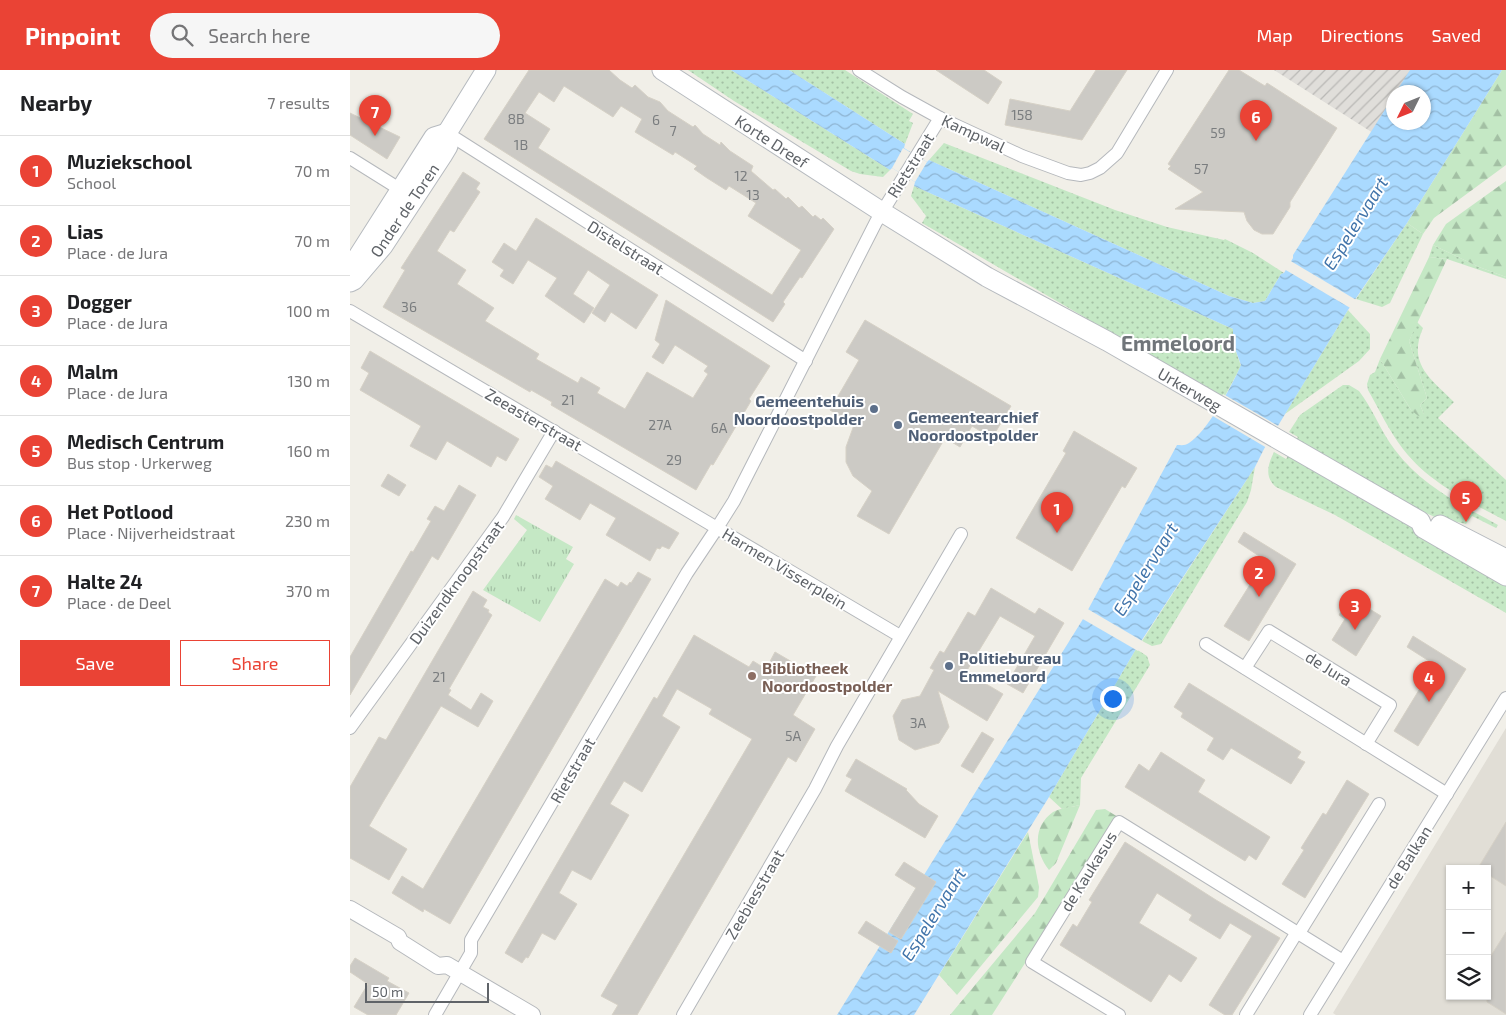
<!DOCTYPE html>
<meta charset="utf-8">
<style>
:root{--surface:#fff;--page:#f6f6f6;--text:#202124;--muted:#757577;--line:#e0e0e0;--accent:#ea4335}
body{margin:0;font-family:"Exo 2",sans-serif;background:var(--page);color:var(--text)}
.controls{position:absolute;right:15px;bottom:15px;display:grid;overflow:hidden;border-radius:0px;box-shadow:0 1px 4px #0004}
.controls button{width:45px;height:45px;display:grid;place-items:center;padding:0;border:0;border-bottom:1px solid var(--line);background:var(--surface);color:var(--text);font:25px sans-serif}
.compass{position:absolute;left:1036px;top:15px;width:45px;height:45px;border-radius:50%;background:var(--surface);box-shadow:0 1px 4px #0004;rotate:227deg}
.scale{position:absolute;left:15px;bottom:12px;width:124px;box-sizing:border-box;padding-left:5px;border:2px solid #5f6368;border-top:0;font-size:14px;line-height:18px;white-space:nowrap;color:#5f6368;-webkit-text-stroke:4px #fff;paint-order:stroke}
.you{position:absolute;left:762px;top:628px;width:18px;height:18px;margin:-12px;border:4px solid #fff;border-radius:50%;background:#1a73e8;box-shadow:0 0 0 8px #1a73e833}
.badge{display:grid;place-items:center;width:32px;height:32px;border-radius:50%;background:var(--accent);color:#fff;font-size:16px;font-weight:700}
.pin{position:absolute;translate:-50% -41px;filter:drop-shadow(0 1px 2px #0008)}
.pin::after{content:'';position:absolute;top:26px;width:18px;height:15px;background:inherit;clip-path:polygon(0 0,100% 0,50% 100%)}
.list{margin:0;padding:0;list-style:none}
h2{display:flex;justify-content:space-between;align-items:center;height:65px;margin:0;padding:0 20px;font-size:21px}
h2 small{font-size:16px;font-weight:400;color:var(--muted)}
.list li{display:grid;grid-template-columns:32px 1fr auto;gap:15px;align-items:center;box-sizing:border-box;height:70px;padding:0 20px;border-top:1px solid var(--line)}
.list b{display:block;font-size:19px;white-space:nowrap}
.list p{margin:0;font-size:16px;white-space:nowrap;color:var(--muted)}
.list em{font-size:16px;font-style:normal;color:var(--muted)}
.actions{display:flex;gap:10px;padding:15px 20px}
.actions a{flex:1;padding:11px 0;border:1px solid var(--accent);border-radius:0px;text-align:center;font-size:18px;color:var(--accent)}
.actions .main{background:var(--accent);color:#fff}
.icon{flex:none;width:28px;height:28px;fill:none;stroke:currentColor;stroke-width:2;stroke-linecap:round;stroke-linejoin:round}
.map{position:relative;flex:none;width:1156px;height:945px;overflow:hidden}
header{display:flex;align-items:center;gap:30px;box-sizing:border-box;height:70px;padding:0 25px;background:var(--accent);color:#fff}
header strong{font-size:24px}
nav{display:flex;gap:28px;margin-inline-start:auto;font-size:18px}
.search{width:350px;height:45px;background:var(--page);display:flex;align-items:center;gap:12px;box-sizing:border-box;padding:0 18px;border-radius:28px;color:var(--muted);font-size:19px}
main{display:flex}
aside{flex:1;background:var(--surface)}
.map>svg:first-child{display:block}
.industrial{fill:url(#industrial-furrows)}
.education{fill:#e1ded6;fill-rule:evenodd}
.grass{fill:url(#grass-dots)}
.forest{fill:url(#forest-firs)}
.park{fill:url(#park-tufts)}
.water{fill:url(#water-waves)}
.pier{fill:#f1efe8}
.building{fill:#cccac5;stroke:#d6d1c6;fill-rule:evenodd}
.lines{fill:none;stroke-linecap:round;stroke-linejoin:round}
.minor-casing{stroke:#b5b8bc;stroke-width:14}
.tertiary-casing{stroke:#b5b8bc;stroke-width:18}
.secondary-casing{stroke:#b6babf;stroke-width:21}
.minor{stroke:#fff;stroke-width:12}
.tertiary{stroke:#fff;stroke-width:16}
.secondary{stroke:#fff;stroke-width:19}
.service-dot{fill:#5c6f8a;stroke:#fff;stroke-width:2}
.education-dot{fill:#8d6e63;stroke:#fff;stroke-width:2}
.labels{text-anchor:middle;dominant-baseline:central;stroke-width:4;stroke-linejoin:round;paint-order:stroke}
.number-label{font-size:14px;fill:#7a7d7f}
.street-label{font-size:16px;fill:#5f6368;stroke:#fff}
.service-label{font-size:16px;font-weight:bold;fill:#4e5e75;stroke:#fff;text-anchor:start}
.education-label{font-size:16px;font-weight:bold;fill:#785e54;stroke:#fff;text-anchor:start}
.water-label{font-size:18px;font-style:italic;fill:#4174aa;stroke:#fff}
.district-label{font-size:21px;font-weight:bold;fill:#70757a;stroke:#fff}
</style>
<header>
<strong>Pinpoint</strong>
<div class="search"><svg class="icon" aria-label="search" viewBox="0 0 24 24"><circle cx="10" cy="10" r="6"/><path d="M15 15l6 6"/></svg>Search here</div>
<nav><a>Map</a><a>Directions</a><a>Saved</a></nav>
</header>
<main>
<aside>
<h2>Nearby<small>7 results</small></h2>
<ul class="list">
<li><span class="badge">1</span><div><b>Muziekschool</b><p>School</p></div><em>70 m</em></li>
<li><span class="badge">2</span><div><b>Lias</b><p>Place · de Jura</p></div><em>70 m</em></li>
<li><span class="badge">3</span><div><b>Dogger</b><p>Place · de Jura</p></div><em>100 m</em></li>
<li><span class="badge">4</span><div><b>Malm</b><p>Place · de Jura</p></div><em>130 m</em></li>
<li><span class="badge">5</span><div><b>Medisch Centrum</b><p>Bus stop · Urkerweg</p></div><em>160 m</em></li>
<li><span class="badge">6</span><div><b>Het Potlood</b><p>Place · Nijverheidstraat</p></div><em>230 m</em></li>
<li><span class="badge">7</span><div><b>Halte 24</b><p>Place · de Deel</p></div><em>370 m</em></li>
</ul>
<div class="actions"><a class="main">Save</a><a>Share</a></div>
</aside>
<div class="map">
<svg width="1156" height="945" viewBox="0 0 1156 945">
<defs>
<pattern id="industrial-furrows" width="10" height="10" patternUnits="userSpaceOnUse" patternTransform="scale(1.25)"><rect width="10" height="10" fill="#e0deda"/><path d="M-1 1l2-2M0 10L10 0M9 11l2-2" fill="none" stroke="#b9b8b5"/></pattern>
<pattern id="grass-dots" width="8" height="8" patternUnits="userSpaceOnUse" patternTransform="scale(1.25)"><rect width="8" height="8" fill="#c5e8c5"/><path d="M2 2h.1M6 6h.1" fill="none" stroke="#a3c0a4" stroke-width="1.8" stroke-linecap="round"/></pattern>
<pattern id="forest-firs" width="22" height="20" patternUnits="userSpaceOnUse" patternTransform="scale(1.25)"><rect width="22" height="20" fill="#c5e8c5"/><path d="M5 1l3.5 6h-7zM16 11l3.5 6h-7z" fill="#a3c0a4"/></pattern>
<pattern id="park-tufts" width="24" height="20" patternUnits="userSpaceOnUse" patternTransform="scale(1.25)"><rect width="24" height="20" fill="#c5e8c5"/><path d="M3 7l-1-3M5 7V3M7 7l1-3M15 17l-1-3M17 17v-4M19 17l1-3" fill="none" stroke="#a3c0a4"/></pattern>
<pattern id="water-waves" width="16" height="10" patternUnits="userSpaceOnUse" patternTransform="scale(1.25)"><rect width="16" height="10" fill="#aadaff"/><path d="M0 5q4-4 8 0t8 0" fill="none" stroke="#8eb4d2"/></pattern>
</defs>
<rect width="100%" height="100%" fill="#f1efe8"/>
<polygon class="industrial" points="924,0 1065,0 1050,22 1044,22 1043,32 1023,63"/>
<path class="education" d="M 1156,658 L 1156,945 L 986,945 L 983,943 ZM 1100,799 L 1137,799 L 1137,926 L 1100,926 Z"/>
<g class="grass">
<polygon points="338,0 381,0 540,100 533,107 510,104 501,101 384,31"/>
<polygon points="439,0 495,0 563,44 559,51 563,53 555,74"/>
<polygon points="594,73 765,140 817,157 874,170 875,169 903,183 934,203 931,204 915,231 903,233 879,226 579,90"/>
<polygon points="564,116 883,259 883,273 891,296 874,328 572,153 576,146 561,126"/>
<polygon points="1057,153 1073,164 1040,233 1032,237 1006,229"/>
<polygon points="1083,175 1129,197 1156,207 1156,209 1097,189 1079,187"/>
<polygon points="998,240 1020,264 1020,279 1009,291 935,344"/>
<path d="M 1067,252 L 1073,258 C 1057,294 1081,309 1104,332 L 1088,348 L 1156,410 L 1156,451 C 1120,432 1079,413 1053,379 C 1039,361 1029,339 1018,320 L 1017,314 L 1020,305 L 1025,302 L 1030,289 L 1061,340 L 1074,344 L 1070,335 L 1077,328 L 1059,271 Z"/>
<path d="M 993,315 L 999,315 L 1009,321 C 1023,339 1031,362 1045,380 C 1071,415 1111,435 1148,455 L 1146,458 L 1122,446 L 1116,454 L 1085,447 L 1062,437 L 946,370 L 948,367 L 939,362 L 950,345 Z"/>
<path d="M 924,382 L 936,389 L 938,386 L 1156,512 L 1156,543 L 985,445 L 926,417 C 914,407 918,394 924,382 Z"/>
<polygon points="905,397 901,420 897,432 811,574 802,576 792,571"/>
<polygon points="786,579 797,586 800,595 731,708 730,735 712,739 699,727"/>
</g>
<g class="forest">
<polygon points="1152,0 1156,0 1156,95 1084,148 1073,164 1057,153"/>
<polygon points="1156,111 1156,207 1129,197 1083,175 1096,154"/>
<polygon points="1079,187 1097,189 1059,271 1077,328 1070,335 1074,344 1072,349 1061,340 1030,289"/>
<path d="M 730,735 L 706,793 L 699,800 C 685,782 682,757 703,742 C 710,738 722,737 730,735 Z"/>
<polygon points="755,739 768,747 642,945 600,945 685,843 746,740"/>
<polygon points="678,762 689,817 688,827 607,925 589,905"/>
</g>
<polygon class="park" points="166,445 223,477 216,489 224,494 190,552 133,520 177,460 164,449"/>
<path class="water" d="M 381,0 L 439,0 L 555,74 L 554,78 L 577,92 L 579,90 L 879,226 L 903,233 L 915,231 L 931,204 L 934,203 L 943,188 L 943,185 L 1043,27 L 1044,52 L 1074,52 L 1074,22 L 1046,22 L 1060,0 L 1152,0 L 1057,153 L 998,240 L 914,379 L 905,397 L 786,579 L 699,727 L 564,945 L 487,945 L 733,549 L 827,375 C 831,375 835,376 839,373 C 857,362 882,316 891,295 L 883,273 L 883,259 L 564,116 L 565,112 L 542,98 L 540,100 Z"/>
<g class="pier">
<polygon points="553,78 577,92 565,112 542,98"/>
<polygon points="939,190 1008,231 1002,239 934,199"/>
<polygon points="873,324 930,357 917,378 861,345"/>
<polygon points="736,538 794,572 788,581 731,548"/>
</g>
<g class="building">
<path d="M 179,0 L 259,0 L 270,10 L 282,18 L 285,15 L 298,27 L 310,32 L 318,41 L 343,57 L 345,55 L 353,64 L 370,75 L 371,72 L 380,81 L 403,96 L 401,101 L 423,120 L 425,119 L 436,129 L 438,127 L 449,138 L 452,136 L 463,147 L 465,145 L 471,150 L 473,148 L 484,159 L 452,208 L 450,207 L 433,232 L 435,234 L 423,252 L 134,69 ZM 214,16 L 263,47 L 271,36 L 292,49 L 285,62 L 323,85 L 325,82 L 347,96 L 344,99 L 357,108 L 376,120 L 379,116 L 406,133 L 398,146 L 451,180 L 422,225 L 188,78 L 200,59 L 175,43 L 189,22 L 204,32 Z"/>
<polygon points="586,0 634,0 652,12 638,34"/>
<polygon points="746,0 777,0 732,70 655,55 660,29 720,41"/>
<polygon points="879,0 889,0 915,16 917,13 987,58 940,132 940,137 923,164 912,164 904,160 897,151 894,142 825,139 853,122 818,99 821,96 818,94"/>
<polygon points="0,43 50,67 37,89 0,65"/>
<polygon points="113,102 130,113 126,119 130,122 104,162 100,160 87,181 116,200 107,214 144,238 135,251 189,284 186,289 228,313 231,307 250,318 247,323 275,339 297,302 343,328 358,304 354,301 358,296 325,275 313,294 302,287 310,274 305,270 316,230 420,296 399,329 401,331 363,395 361,394 346,420 201,335 202,332 181,320 180,322 33,237 55,200 51,198"/>
<polygon points="186,148 308,225 286,259 261,242 255,252 242,243 260,215 238,200 223,224 244,238 234,253 195,226 207,208 178,190 163,214 150,206 154,200 142,192 154,173 166,181"/>
<polygon points="515,250 661,336 642,368 622,356 610,377 595,368 539,464 507,446 522,421 503,406 496,392 496,377 504,355 480,340 509,290 496,282"/>
<polygon points="20,281 169,369 156,391 147,386 141,397 97,371 86,390 60,376 71,356 10,320 19,303 11,298"/>
<polygon points="724,361 787,398 775,418 772,416 722,501 666,468 716,383 713,381"/>
<polygon points="206,391 329,463 319,479 312,476 310,479 307,478 300,491 256,465 266,448 240,433 230,450 195,429 203,416 189,407 196,395 202,398"/>
<polygon points="38,404 56,415 49,426 31,416"/>
<polygon points="109,415 126,425 88,490 82,486 0,625 0,587 61,481 63,482 81,451 77,449 85,436 94,441"/>
<polygon points="894,462 946,494 899,571 874,556 911,497 904,493 909,486 888,472"/>
<polygon points="288,502 301,509 100,854 74,839 73,842 42,823 52,806 73,819 255,509 268,517 271,512 277,516 280,512 281,513"/>
<polygon points="641,518 685,544 689,538 714,553 673,623 657,614 685,566 650,546 616,602 653,624 637,651 588,621 599,657 589,673 565,680 549,670 543,646 552,630 570,626 584,600 580,598 590,581 594,583 618,542 625,546"/>
<polygon points="123,521 137,530 133,537 139,540 138,542 142,545 99,619 101,620 98,625 121,640 131,623 143,631 128,657 91,636 33,732 19,756 57,779 39,810 0,788 0,717 29,667 36,670"/>
<polygon points="1000,527 1031,546 1006,586 982,570 995,549 989,545"/>
<polygon points="344,565 399,597 403,591 416,599 425,582 466,606 443,645 465,659 446,692 438,687 287,945 262,945 268,935 251,926 402,669 359,644 362,639 327,619 312,646 330,657 292,722 274,711 260,734 279,745 241,810 222,800 209,823 227,834 205,870 192,863 178,888 176,887 172,893 155,883 304,627 307,629"/>
<polygon points="1063,566 1116,599 1068,676 1044,661 1080,602 1074,598 1079,591 1057,577"/>
<polygon points="839,613 951,682 947,688 955,692 941,714 881,678 873,690 857,680 864,668 831,647 833,643 824,637"/>
<polygon points="632,662 644,669 623,703 611,696"/>
<polygon points="811,682 855,710 848,722 920,767 906,790 899,785 895,791 775,717 789,694 799,701"/>
<polygon points="506,689 557,719 556,720 569,734 588,746 575,768 495,721 502,709 496,706"/>
<polygon points="997,710 1019,724 955,828 932,814 954,780 951,778 973,743 976,745"/>
<polygon points="1156,752 1156,816 1137,804 1137,799 1128,798"/>
<polygon points="775,772 866,830 930,868 882,945 875,945 859,935 902,866 880,853 870,869 839,850 842,845 807,823 789,853 847,888 831,912 819,904 801,932 710,875 723,854 727,857 742,832 739,830"/>
<polygon points="554,792 586,812 551,869 539,862 566,818 545,805"/>
<polygon points="516,851 548,871 541,883 508,863"/>
<polygon points="1156,862 1156,944 1137,932 1137,892"/>
<polygon points="5,888 39,908 37,911 59,923 46,945 18,945 4,937 18,914 0,902 0,896"/>
</g>
<g class="lines">
<g class="minor-casing">
<g id="minor">
<polyline points="509,0 552,27 590,48 672,86 718,103 731,105 740,103 750,98 767,83 817,0"/>
<polyline points="97,63 456,291"/>
<polyline points="0,88 56,123"/>
<polyline points="0,241 367,458 337,503 121,870 121,883 85,945"/>
<polyline points="550,566 367,458 384,431 526,152 590,48"/>
<polyline points="856,574 1097,724"/>
<polyline points="895,598 919,561 1040,635 1016,674"/>
<polyline points="0,658 153,447 204,361"/>
<polyline points="949,863 1029,734"/>
<polyline points="333,945 465,719 487,676 611,464"/>
<polyline points="769,945 682,892 769,752 993,891"/>
<polyline points="896,945 947,862"/>
<polyline points="960,945 1156,628"/>
</g>
</g>
<g class="tertiary-casing">
<polyline id="tertiary" points="0,839 48,867 50,872 88,896 97,895 182,945"/>
</g>
<g class="secondary-casing">
<g id="secondary">
<polyline points="312,0 532,142 637,207 757,271 1070,451 1073,458 1156,506"/>
<polyline points="0,199 84,67 97,63"/>
<polyline points="0,212 4,210 33,176 92,86 98,76 97,63 136,0"/>
<polyline points="1090,455 1156,489"/>
</g>
</g>
<use href="#minor" class="minor"/>
<use href="#tertiary" class="tertiary"/>
<use href="#secondary" class="secondary"/>
</g>
<g class="service-dot">
<circle cx="524" cy="339" r="5"/>
<circle cx="548" cy="355" r="5"/>
<circle cx="599" cy="596" r="5"/>
</g>
<circle class="education-dot" cx="402" cy="606" r="5"/>
<g class="labels">
<g class="number-label">
<text x="672" y="44">158</text>
<text x="166" y="48">8B</text>
<text x="306" y="49">6</text>
<text x="323" y="60">7</text>
<text x="868" y="62">59</text>
<text x="171" y="74">1B</text>
<text x="851" y="98">57</text>
<text x="391" y="105">12</text>
<text x="403" y="124">13</text>
<text x="59" y="236">36</text>
<text x="218" y="329">21</text>
<text x="310" y="354">27A</text>
<text x="369" y="357">6A</text>
<text x="324" y="389">29</text>
<text x="89" y="606">21</text>
<text x="568" y="652">3A</text>
<text x="443" y="665">5A</text>
</g>
<g class="street-label">
<text transform="translate(624 63) rotate(25)">Kampwal</text>
<text transform="translate(422 71) rotate(33)">Korte Dreef</text>
<text transform="translate(560 95) rotate(-58)">Rietstraat</text>
<text transform="translate(54 140) rotate(-56)">Onder de Toren</text>
<text transform="translate(276 177) rotate(32)">Distelstraat</text>
<text transform="translate(840 319) rotate(30)">Urkerweg</text>
<text transform="translate(184 349) rotate(30)">Zeeasterstraat</text>
<text transform="translate(435 498) rotate(31)">Harmen Visserplein</text>
<text transform="translate(106 512) rotate(-54)">Duizendknoopstraat</text>
<text transform="translate(979 598) rotate(32)">de Jura</text>
<text transform="translate(222 700) rotate(-60)">Rietstraat</text>
<text transform="translate(1058 787) rotate(-58)">de Balkan</text>
<text transform="translate(738 801) rotate(-58)">de Kaukasus</text>
<text transform="translate(404 824) rotate(-60)">Zeebiesstraat</text>
</g>
<g class="service-label">
<text x="514" y="330" text-anchor="end">Gemeentehuis<tspan x="514" dy="18">Noordoostpolder</tspan></text>
<text x="558" y="346">Gemeentearchief<tspan x="558" dy="18">Noordoostpolder</tspan></text>
<text x="609" y="587">Politiebureau<tspan x="609" dy="18">Emmeloord</tspan></text>
</g>
<g class="education-label">
<text x="412" y="597">Bibliotheek<tspan x="412" dy="18">Noordoostpolder</tspan></text>
</g>
<g class="water-label">
<text transform="translate(1005 153) rotate(-58)">Espelervaart</text>
<text transform="translate(795 499) rotate(-58)">Espelervaart</text>
<text transform="translate(583 844) rotate(-58)">Espelervaart</text>
</g>
<g class="district-label">
<text x="828" y="272">Emmeloord</text>
</g>
</g>
</svg>
<div class="controls">
<button>+</button>
<button>−</button>
<button><svg class="icon" aria-label="layers" viewBox="0 0 24 24"><path d="M12 4l9 5-9 5-9-5zM3 14l9 5 9-5"/></svg></button>
</div>
<svg class="compass" viewBox="-18 -18 36 36"><path d="M0-13l5 13h-10z" fill="#e53935"/><path d="M0 13l5-13h-10z" fill="#757577"/></svg>
<div class="scale">50 m</div>
<div class="you"></div>
<div class="pin badge" style="left:707px;top:463px">1</div>
<div class="pin badge" style="left:909px;top:527px">2</div>
<div class="pin badge" style="left:1005px;top:560px">3</div>
<div class="pin badge" style="left:1079px;top:632px">4</div>
<div class="pin badge" style="left:1116px;top:452px">5</div>
<div class="pin badge" style="left:906px;top:71px">6</div>
<div class="pin badge" style="left:25px;top:66px">7</div>
</div>
</main>
